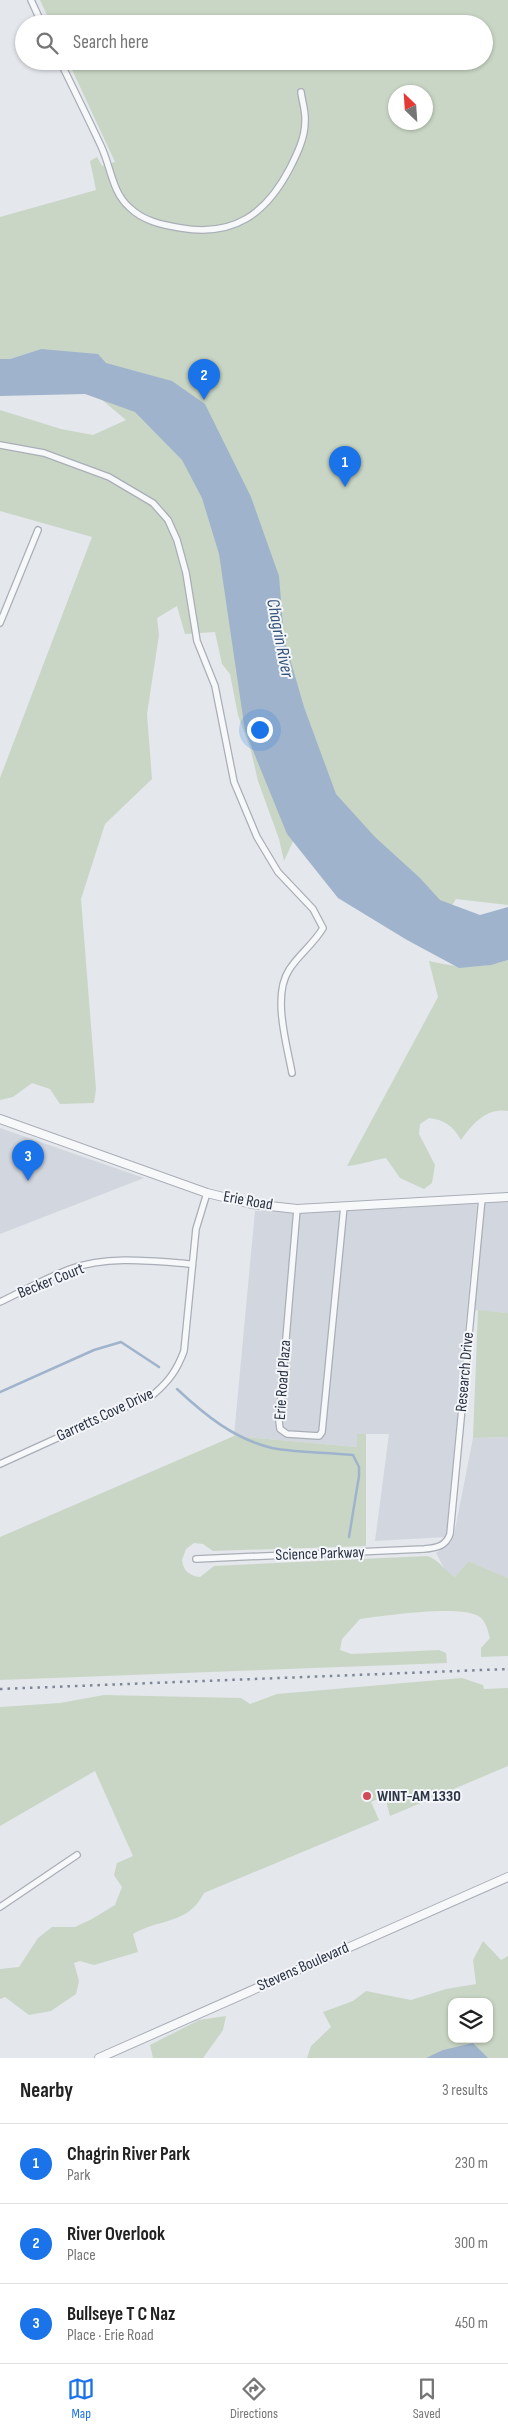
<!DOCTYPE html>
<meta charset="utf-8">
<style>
:root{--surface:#fff;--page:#f2f2f2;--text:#222;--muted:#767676;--line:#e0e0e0;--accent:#1a73e8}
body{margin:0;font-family:"Sofia Sans Condensed",sans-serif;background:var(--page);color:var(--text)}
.controls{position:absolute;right:15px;bottom:15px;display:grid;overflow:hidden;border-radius:10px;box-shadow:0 1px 4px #0004}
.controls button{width:45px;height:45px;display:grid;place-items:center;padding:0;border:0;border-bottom:1px solid var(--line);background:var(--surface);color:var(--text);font:25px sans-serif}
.compass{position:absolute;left:388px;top:85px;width:45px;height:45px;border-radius:50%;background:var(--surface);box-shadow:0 1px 4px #0004;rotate:335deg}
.you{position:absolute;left:259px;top:729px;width:18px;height:18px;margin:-12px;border:4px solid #fff;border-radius:50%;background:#1a73e8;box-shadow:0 0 0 8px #1a73e833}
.badge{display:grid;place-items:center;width:32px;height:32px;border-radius:50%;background:var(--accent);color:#fff;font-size:16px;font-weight:700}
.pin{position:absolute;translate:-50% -41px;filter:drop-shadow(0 1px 2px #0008)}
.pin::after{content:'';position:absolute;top:26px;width:18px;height:15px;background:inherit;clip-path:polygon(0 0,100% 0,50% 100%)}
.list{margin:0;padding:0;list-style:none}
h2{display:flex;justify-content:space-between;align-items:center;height:65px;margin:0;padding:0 20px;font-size:21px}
h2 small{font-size:16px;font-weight:400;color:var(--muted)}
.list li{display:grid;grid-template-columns:32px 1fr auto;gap:15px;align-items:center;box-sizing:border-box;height:80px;padding:0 20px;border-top:1px solid var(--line)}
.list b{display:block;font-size:19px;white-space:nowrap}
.list p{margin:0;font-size:16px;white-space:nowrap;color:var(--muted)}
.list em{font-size:16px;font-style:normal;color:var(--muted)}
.icon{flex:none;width:28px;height:28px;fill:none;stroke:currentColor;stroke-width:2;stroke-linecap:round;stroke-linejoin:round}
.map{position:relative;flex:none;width:508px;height:2058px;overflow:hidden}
.search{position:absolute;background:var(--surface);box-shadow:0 1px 4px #0004;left:15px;right:15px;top:15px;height:55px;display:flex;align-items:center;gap:12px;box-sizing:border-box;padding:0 18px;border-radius:28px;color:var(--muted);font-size:19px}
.sheet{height:305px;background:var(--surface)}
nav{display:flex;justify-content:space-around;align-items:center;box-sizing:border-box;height:70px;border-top:1px solid var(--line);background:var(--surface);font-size:14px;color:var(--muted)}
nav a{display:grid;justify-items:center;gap:2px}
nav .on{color:var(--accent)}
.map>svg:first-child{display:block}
.built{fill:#d2d6de}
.green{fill:#c9d6c5;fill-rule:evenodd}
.water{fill:#9fb4cc}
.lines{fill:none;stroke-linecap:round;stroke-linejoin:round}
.stream{stroke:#9fb4cc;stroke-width:2.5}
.minor-casing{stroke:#a9aeb7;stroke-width:8}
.tertiary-casing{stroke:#a9aeb7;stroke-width:10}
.minor{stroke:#f7f8fa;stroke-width:5.5}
.tertiary{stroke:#f7f8fa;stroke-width:8}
.rail{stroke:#7d8696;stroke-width:2.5;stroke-dasharray:2.5 5;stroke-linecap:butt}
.poi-dot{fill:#d1495b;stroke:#f4f6f9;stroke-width:2}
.labels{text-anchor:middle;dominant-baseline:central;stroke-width:4;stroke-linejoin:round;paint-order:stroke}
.street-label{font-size:16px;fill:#2b3445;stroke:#f4f6f9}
.poi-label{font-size:16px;font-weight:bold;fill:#2b3445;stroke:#f4f6f9;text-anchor:start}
.water-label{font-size:18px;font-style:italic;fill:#34527a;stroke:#f4f6f9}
</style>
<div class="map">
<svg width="508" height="2058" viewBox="0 0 508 2058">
<rect width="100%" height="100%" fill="#e4e7ec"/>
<g class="built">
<polygon points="0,1128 144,1178 0,1234"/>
<polygon points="483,1201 508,1201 508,1313 474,1310"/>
<polygon points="477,1203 446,1537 375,1541 389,1434 358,1434 357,1447 234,1436 255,1211 372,1209"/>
<polygon points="508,1437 508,1578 468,1561 455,1577 446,1572 436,1553 451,1542 454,1535 473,1438"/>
</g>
<g class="green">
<path d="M 40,0 L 508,0 L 508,905 L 456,899 L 434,933 L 302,822 L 284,861 L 279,839 L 258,781 L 251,751 L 238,715 L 230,674 L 222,664 L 215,632 L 185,634 L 177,606 L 157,618 L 159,635 L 147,714 L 152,779 L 105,824 L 81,899 L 96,1089 L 94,1103 L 60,1104 L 50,1089 L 32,1083 L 13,1097 L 0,1100 L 0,778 L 92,537 L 0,511 L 0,410 L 61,429 L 93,435 L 126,420 L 41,349 L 10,359 L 0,359 L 0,217 L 96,190 L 90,161 L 97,157 L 102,166 L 115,162 L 68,61 L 484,61 L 484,24 L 51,24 ZM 396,92 L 426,92 L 426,122 L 396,122 Z"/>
<path d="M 508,960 L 508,1111 C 487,1107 472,1124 461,1140 C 453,1126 445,1120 429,1118 L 420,1124 L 419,1134 L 435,1165 L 432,1183 L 424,1189 L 400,1178 L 386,1158 C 372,1160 361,1165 347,1166 L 438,997 L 429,961 C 459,968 479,969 508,960 Z"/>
<polygon points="478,1310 508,1313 508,1437 473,1438"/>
<path d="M 357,1434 L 366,1434 L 366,1546 L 213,1551 L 203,1544 L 194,1543 L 186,1549 L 182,1560 C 183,1571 190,1576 200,1577 L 214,1566 L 427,1556 C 440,1560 443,1570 455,1577 L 468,1561 L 508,1578 L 508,1656 L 481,1657 L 481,1648 L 490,1638 C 488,1631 486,1622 480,1617 C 462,1604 383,1616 360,1619 L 342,1639 L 340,1650 L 351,1654 L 439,1650 L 446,1653 L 447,1663 L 0,1680 L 0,1537 L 234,1436 L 357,1447 Z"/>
<path d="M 462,1678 L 483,1685 L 484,1689 L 508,1688 L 508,1766 L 390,1816 L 385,1796 L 371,1802 L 379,1820 L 204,1893 C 188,1925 160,1918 133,1934 L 138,1952 L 94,1965 L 80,1961 L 74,1963 L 79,1981 L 76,1994 L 51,2011 L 29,2015 L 5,1997 L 0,1999 L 0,1969 L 19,1967 L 38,1938 L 52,1927 L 75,1927 L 92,1919 L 115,1905 L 122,1887 L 114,1875 L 117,1863 L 133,1856 L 95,1771 L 0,1826 L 0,1707 L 60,1703 L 104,1695 L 241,1698 L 250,1704 L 277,1694 Z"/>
<path d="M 483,1941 L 501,1960 L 508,1956 L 508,2058 L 307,2058 L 311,2046 L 331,2027 L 323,2012 L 353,2001 L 366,1991 L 411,2000 L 446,1989 L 476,1984 L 473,1960 ZM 452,2002 L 489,2002 L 489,2039 L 452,2039 Z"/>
<polygon points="226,2016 223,2030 203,2058 153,2058 150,2045 199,2020"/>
</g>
<g class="water">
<polygon points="41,349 98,354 106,363 172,381 205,404 251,497 279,576 284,638 304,707 336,794 375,837 420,878 440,900 480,915 508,907 508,960 491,965 459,968 407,940 338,898 287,834 245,731 219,554 202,498 182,460 135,412 85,394 0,396 0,359 10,359"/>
<polygon points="473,2043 488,2058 426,2058 443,2050"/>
</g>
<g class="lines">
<g class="stream">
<path d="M 177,1389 C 205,1415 234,1439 272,1448 C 298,1453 326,1452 353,1455 L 359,1467 L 359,1476 L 349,1537"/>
<polyline points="0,1392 94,1350 121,1342 159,1367"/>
</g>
<g class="minor-casing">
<g id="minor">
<polyline points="31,0 42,24"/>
<path d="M 60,61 C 74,90 88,118 101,146 C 111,167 112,192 129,207 C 143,221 162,225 181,228 C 234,237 266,214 290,168 C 297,154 305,138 305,122 C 306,112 302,101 301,92"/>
<path d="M 0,445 L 44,453 L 109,477 L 153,503 L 168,520 L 177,540 L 186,573 L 197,641 L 215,686 L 234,782 L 257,837 L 278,872 L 313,909 L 323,928 C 313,945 298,955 289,970 C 272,996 287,1045 292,1073"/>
<polyline points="0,623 38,530"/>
<polyline points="297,1209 279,1421 280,1429 287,1434 319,1436 322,1432 344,1206"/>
<path d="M 0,1302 C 23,1291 46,1278 70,1269 C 108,1255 153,1261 192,1264"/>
<path d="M 0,1464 L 154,1394 C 169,1381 177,1370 184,1351 L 196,1229 L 207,1193"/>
<path d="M 196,1559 L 424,1549 C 437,1548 446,1546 450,1534 L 482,1198"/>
<polyline points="0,1907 77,1855"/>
</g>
</g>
<g class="tertiary-casing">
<g id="tertiary">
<polyline points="0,1119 207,1193 252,1204 297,1209 508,1197"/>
<polyline points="99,2058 508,1877"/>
</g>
</g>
<use href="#minor" class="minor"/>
<use href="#tertiary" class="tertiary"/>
<polyline class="rail" points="0,1689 508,1669"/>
</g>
<circle class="poi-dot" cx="367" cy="1796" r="5"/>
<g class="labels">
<g class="street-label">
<text transform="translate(248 1201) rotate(10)">Erie Road</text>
<text transform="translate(51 1281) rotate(-22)">Becker Court</text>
<text transform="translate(465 1372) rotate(-85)">Research Drive</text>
<text transform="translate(283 1380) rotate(-86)">Erie Road Plaza</text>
<text transform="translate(105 1415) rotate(-25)">Garretts Cove Drive</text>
<text transform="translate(320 1554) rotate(-2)">Science Parkway</text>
<text transform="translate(303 1967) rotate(-24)">Stevens Boulevard</text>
</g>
<g class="poi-label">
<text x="377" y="1796">WINT-AM 1330</text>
</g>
<g class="water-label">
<text transform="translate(280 638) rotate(79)">Chagrin River</text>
</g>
</g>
</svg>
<div class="controls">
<button><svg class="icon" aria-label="layers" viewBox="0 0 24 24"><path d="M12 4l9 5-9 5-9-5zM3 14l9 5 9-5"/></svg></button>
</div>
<svg class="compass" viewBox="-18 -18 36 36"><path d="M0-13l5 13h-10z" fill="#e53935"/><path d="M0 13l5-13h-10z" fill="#767676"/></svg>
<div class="you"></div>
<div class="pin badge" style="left:345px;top:487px">1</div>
<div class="pin badge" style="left:204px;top:400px">2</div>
<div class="pin badge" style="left:28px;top:1181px">3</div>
<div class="search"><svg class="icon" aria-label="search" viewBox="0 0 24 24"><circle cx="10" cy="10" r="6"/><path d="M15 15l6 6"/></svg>Search here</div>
</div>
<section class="sheet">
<h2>Nearby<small>3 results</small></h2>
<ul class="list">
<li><span class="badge">1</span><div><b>Chagrin River Park</b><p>Park</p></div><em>230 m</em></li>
<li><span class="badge">2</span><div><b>River Overlook</b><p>Place</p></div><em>300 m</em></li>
<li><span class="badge">3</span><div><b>Bullseye T C Naz</b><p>Place · Erie Road</p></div><em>450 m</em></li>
</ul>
</section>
<nav>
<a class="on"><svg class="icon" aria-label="map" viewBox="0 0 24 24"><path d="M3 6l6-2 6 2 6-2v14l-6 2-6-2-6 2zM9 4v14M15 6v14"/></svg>Map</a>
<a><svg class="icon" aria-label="directions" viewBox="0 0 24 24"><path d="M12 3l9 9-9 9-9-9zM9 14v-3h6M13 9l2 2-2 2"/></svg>Directions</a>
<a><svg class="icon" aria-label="saved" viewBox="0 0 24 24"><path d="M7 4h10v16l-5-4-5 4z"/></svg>Saved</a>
</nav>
